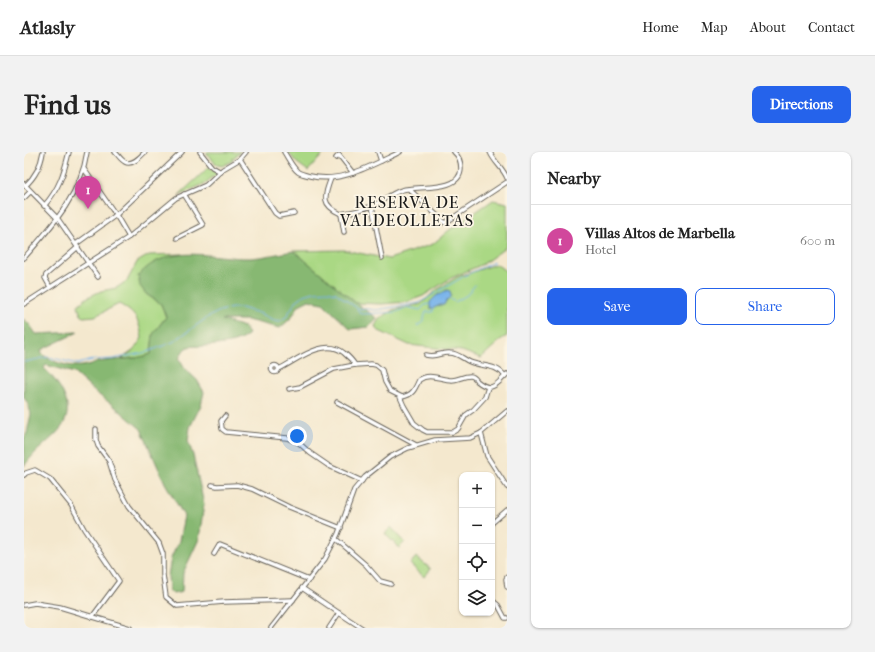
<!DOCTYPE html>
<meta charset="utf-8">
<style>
:root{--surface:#fff;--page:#f2f2f2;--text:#222;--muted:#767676;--line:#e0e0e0;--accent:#2563eb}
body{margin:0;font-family:"IM FELL French Canon",serif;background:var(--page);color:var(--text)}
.controls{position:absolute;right:12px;bottom:12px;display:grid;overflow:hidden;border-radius:8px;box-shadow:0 1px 3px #0004}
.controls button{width:36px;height:36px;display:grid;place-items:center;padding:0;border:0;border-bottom:1px solid var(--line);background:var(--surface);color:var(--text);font:20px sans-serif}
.you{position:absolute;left:273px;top:284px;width:14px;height:14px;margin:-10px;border:3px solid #fff;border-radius:50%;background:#1a73e8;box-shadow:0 0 0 6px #1a73e833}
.badge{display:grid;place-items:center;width:26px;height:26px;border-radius:50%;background:var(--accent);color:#fff;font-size:13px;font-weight:700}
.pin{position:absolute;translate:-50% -33px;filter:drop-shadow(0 1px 2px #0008)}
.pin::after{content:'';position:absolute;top:21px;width:14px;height:12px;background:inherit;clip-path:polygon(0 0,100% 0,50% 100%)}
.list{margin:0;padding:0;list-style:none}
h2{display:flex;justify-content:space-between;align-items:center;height:52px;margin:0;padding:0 16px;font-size:17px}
h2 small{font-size:13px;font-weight:400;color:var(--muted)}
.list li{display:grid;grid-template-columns:26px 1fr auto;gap:12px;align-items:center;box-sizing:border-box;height:72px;padding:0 16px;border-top:1px solid var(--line)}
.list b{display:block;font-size:15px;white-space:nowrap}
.list p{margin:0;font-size:13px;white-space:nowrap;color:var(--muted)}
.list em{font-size:13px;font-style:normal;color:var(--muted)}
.actions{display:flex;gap:8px;padding:12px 16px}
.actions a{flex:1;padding:9px 0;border:1px solid var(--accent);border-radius:8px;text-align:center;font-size:14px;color:var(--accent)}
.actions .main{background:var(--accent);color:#fff}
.icon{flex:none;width:22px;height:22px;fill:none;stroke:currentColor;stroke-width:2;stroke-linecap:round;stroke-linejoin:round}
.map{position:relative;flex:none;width:483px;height:476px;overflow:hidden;border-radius:8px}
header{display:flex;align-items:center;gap:24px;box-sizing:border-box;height:56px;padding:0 20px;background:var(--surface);border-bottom:1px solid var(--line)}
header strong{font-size:19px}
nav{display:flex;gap:22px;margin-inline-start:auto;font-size:14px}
.intro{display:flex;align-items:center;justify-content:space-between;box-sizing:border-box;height:96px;padding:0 24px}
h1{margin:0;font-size:28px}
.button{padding:10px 18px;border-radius:8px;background:var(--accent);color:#fff;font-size:14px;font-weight:700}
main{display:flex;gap:24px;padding:0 24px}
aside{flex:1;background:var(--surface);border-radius:8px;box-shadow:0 1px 3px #0004}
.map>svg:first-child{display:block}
.green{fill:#aad884;stroke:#637a50}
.forest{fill:#87b872;stroke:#526a47}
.water{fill:#78b3ea;stroke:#4a6883}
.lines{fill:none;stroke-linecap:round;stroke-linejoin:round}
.stream{stroke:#78b3ea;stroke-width:1}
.street-casing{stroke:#68635a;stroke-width:5.5}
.street{stroke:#fff;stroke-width:3.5}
.labels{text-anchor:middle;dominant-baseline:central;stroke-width:3.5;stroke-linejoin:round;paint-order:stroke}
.neighbourhood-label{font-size:16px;letter-spacing:1px;fill:#1c1c1c;stroke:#fcf5e5}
</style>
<header>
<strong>Atlasly</strong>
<nav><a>Home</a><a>Map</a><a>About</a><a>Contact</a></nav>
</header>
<div class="intro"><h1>Find us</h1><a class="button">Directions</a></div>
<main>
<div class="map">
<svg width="483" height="476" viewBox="0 0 483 476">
<rect width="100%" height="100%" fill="#fcf5e5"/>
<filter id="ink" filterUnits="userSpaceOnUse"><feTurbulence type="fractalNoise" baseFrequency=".025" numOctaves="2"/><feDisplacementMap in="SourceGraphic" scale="8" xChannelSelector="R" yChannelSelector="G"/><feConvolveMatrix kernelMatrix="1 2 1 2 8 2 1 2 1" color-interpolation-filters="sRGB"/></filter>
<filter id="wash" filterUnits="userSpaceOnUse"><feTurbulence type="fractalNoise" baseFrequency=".012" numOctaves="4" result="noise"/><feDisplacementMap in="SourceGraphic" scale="16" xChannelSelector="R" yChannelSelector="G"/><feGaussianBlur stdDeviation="0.9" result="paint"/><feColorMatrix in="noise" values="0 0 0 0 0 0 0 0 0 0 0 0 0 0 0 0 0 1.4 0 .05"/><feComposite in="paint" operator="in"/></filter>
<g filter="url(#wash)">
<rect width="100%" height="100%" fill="#f4e8ce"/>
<g class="green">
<polygon points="184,0 217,0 208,7 209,9 198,14 193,13 182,1"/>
<polygon points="264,0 301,0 284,19 272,10"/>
<polygon points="185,15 194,21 180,32 155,43"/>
<polygon points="469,48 483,51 483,92 481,96 459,112 427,126 399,144 383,150 357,152 332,151 270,99 320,98 365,107 409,92 424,79"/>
<path d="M 159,102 L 132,110 L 122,142 L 137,152 L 142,165 C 132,176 127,187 127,202 L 119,205 L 97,207 L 110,198 L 118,186 C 115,167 111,161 95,152 L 71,164 L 59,165 L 56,161 L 54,153 L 64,145 L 77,139 L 92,136 L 103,129 L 113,110 L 125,103 Z"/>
<polygon points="472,112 483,120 483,184 479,186 457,206 438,199 385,193 353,178 351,174 355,167 369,158 397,152 411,139 433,125"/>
<polygon points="367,375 381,390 375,396 361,382"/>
<polygon points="392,405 407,417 400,425 386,412"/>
</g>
<path class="forest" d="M 270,99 L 332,151 L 353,166 L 345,175 L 326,177 L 299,151 L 285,148 L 275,153 L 267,166 L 256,176 L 223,168 L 198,168 L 220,175 L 225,182 C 215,192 194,193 180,194 C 175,195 166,193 162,196 C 158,199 157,203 155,207 L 161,217 L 173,228 L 180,240 L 177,253 L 166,275 L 164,289 L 169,303 L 180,352 L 175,387 L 159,421 L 158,440 L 149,442 L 145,438 L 144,424 L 147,406 L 155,389 L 160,364 L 141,331 L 117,277 L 90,254 L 71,240 L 50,221 L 22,213 L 20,216 C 35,231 53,254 37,276 C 30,285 20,292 12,300 C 8,304 4,309 0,314 L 0,286 L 3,281 L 7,262 L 4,252 L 0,245 L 0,167 L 6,173 L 12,182 L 54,180 L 17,198 L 18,202 C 27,209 40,214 52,214 C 59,215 67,212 74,210 C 91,207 111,208 127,202 L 129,182 L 142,165 L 137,152 L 122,142 L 116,134 L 114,124 C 144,89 189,107 227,106 C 241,105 256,101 270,99 Z"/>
<polygon class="water" points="423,138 426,139 427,144 422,149 420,153 416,153 408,157 406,156 406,150 412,144"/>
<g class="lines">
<g class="stream">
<polyline points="426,147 431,150 443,143 451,133"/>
<polyline points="333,157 337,162 372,160 383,155 396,158 401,153 406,152"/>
<polyline points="393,174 400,169 400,166 402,160 409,160 409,156"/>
<polyline points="0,210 24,205 54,212 68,208 89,207 123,200 149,190 184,165 196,159 208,156 218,156 235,161 250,168 256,169 262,165 272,149 280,143 290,140 303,139 312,141 333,156 352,158 395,151 442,123 470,110"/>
</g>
</g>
</g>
<g filter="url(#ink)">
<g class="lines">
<g class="street-casing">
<g id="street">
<path d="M 91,0 C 94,3 97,8 101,10 C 108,14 116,5 121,0"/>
<polyline points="176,0 188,15 197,20"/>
<path d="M 260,0 C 264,6 268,15 274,20 C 277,22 282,23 286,24 C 317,32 348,13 376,0"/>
<polyline points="354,0 357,9"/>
<path d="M 466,0 C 470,10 479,16 483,26"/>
<polyline points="312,6 315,3 329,21"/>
<polyline points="216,7 251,61 255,64 270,61"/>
<polyline points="60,17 92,63 105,85"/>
<path d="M 307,26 C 300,45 297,53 317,62 C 327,60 338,58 348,54 C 358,50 367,41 378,38 C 394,33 436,41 437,17 C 437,10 435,4 430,0"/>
<polyline points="0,32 34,67 74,125"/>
<path d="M 1,34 C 11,25 17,13 19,0"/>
<polyline points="385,37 421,71 483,30"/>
<polyline points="0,46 6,40"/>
<path d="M 20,54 C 35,37 40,21 45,0"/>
<polyline points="348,54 358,106"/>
<polyline points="317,62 320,80"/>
<polyline points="153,86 179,73 160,42"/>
<polyline points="52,92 92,63 158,0"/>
<path d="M 0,106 C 27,75 57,43 63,0"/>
<polyline points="26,135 21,126 22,123 54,95"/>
<polyline points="0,152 105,85 152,46 182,33 199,17 216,7 222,0"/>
<path d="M 402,203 C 414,206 415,200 426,201 C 434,201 439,207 446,210 C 458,215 472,212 481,224"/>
<circle cx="251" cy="217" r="3.5"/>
<path d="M 255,217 C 273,208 301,185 320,201 C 325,205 328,208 331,213"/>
<path d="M 265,237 L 276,235 L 310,217 L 331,213 L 347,212 L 352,213 L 358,218 L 361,230 L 366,239 L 378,245 C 389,243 391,237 395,228 C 406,220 416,228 428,228 C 434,228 439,224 446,224 C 449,224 451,226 453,229 C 468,241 472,233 483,222"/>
<polyline points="376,245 380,254 390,271 399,278 403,280 429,280 434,277 442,263 449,258 461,245 464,235"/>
<polyline points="313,250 392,293"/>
<polyline points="201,264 197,269 198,277 202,280 263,286 275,291 286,301 305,314 338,329"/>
<polyline points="72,277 72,288 74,294 85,309 91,328 105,354 135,391 139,402 139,423 142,445 153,454 200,450 269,448"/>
<polyline points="457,281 463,304 483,335"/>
<polyline points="0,323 2,321 11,318 26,327 47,353 60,377 95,429 68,465"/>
<polyline points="188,333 193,334 213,333 228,337 265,355 317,376"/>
<polyline points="468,371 483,358"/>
<polyline points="312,387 342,413 356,429 367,432"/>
<polyline points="190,402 196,392 285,428"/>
<polyline points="483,425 482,427 483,435"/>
<polyline points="278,436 315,461"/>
<polyline points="468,448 474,453 481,466 483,466"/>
<polyline points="0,453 11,451 36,455 106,476"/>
<polyline points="247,476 301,407 314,382 330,338 341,325 366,305 384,296 411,288 446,286 457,281 483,259"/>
<polyline points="305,476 315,461 338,476"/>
</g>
</g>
<use href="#street" class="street"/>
</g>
</g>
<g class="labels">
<g class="neighbourhood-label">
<text x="383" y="50">RESERVA DE<tspan x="383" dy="18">VALDEOLLETAS</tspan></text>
</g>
</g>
</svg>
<div class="controls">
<button>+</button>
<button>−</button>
<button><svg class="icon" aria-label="locate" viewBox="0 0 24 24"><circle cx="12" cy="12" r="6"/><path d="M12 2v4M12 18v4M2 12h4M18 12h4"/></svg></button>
<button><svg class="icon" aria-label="layers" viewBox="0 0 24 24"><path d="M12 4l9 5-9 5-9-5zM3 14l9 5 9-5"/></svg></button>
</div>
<div class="you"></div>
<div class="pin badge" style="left:64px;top:57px;background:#d1479c">1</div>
</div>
<aside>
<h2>Nearby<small></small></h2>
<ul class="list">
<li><span class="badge" style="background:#d1479c">1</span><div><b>Villas Altos de Marbella</b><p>Hotel</p></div><em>600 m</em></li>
</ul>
<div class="actions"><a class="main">Save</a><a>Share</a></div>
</aside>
</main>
